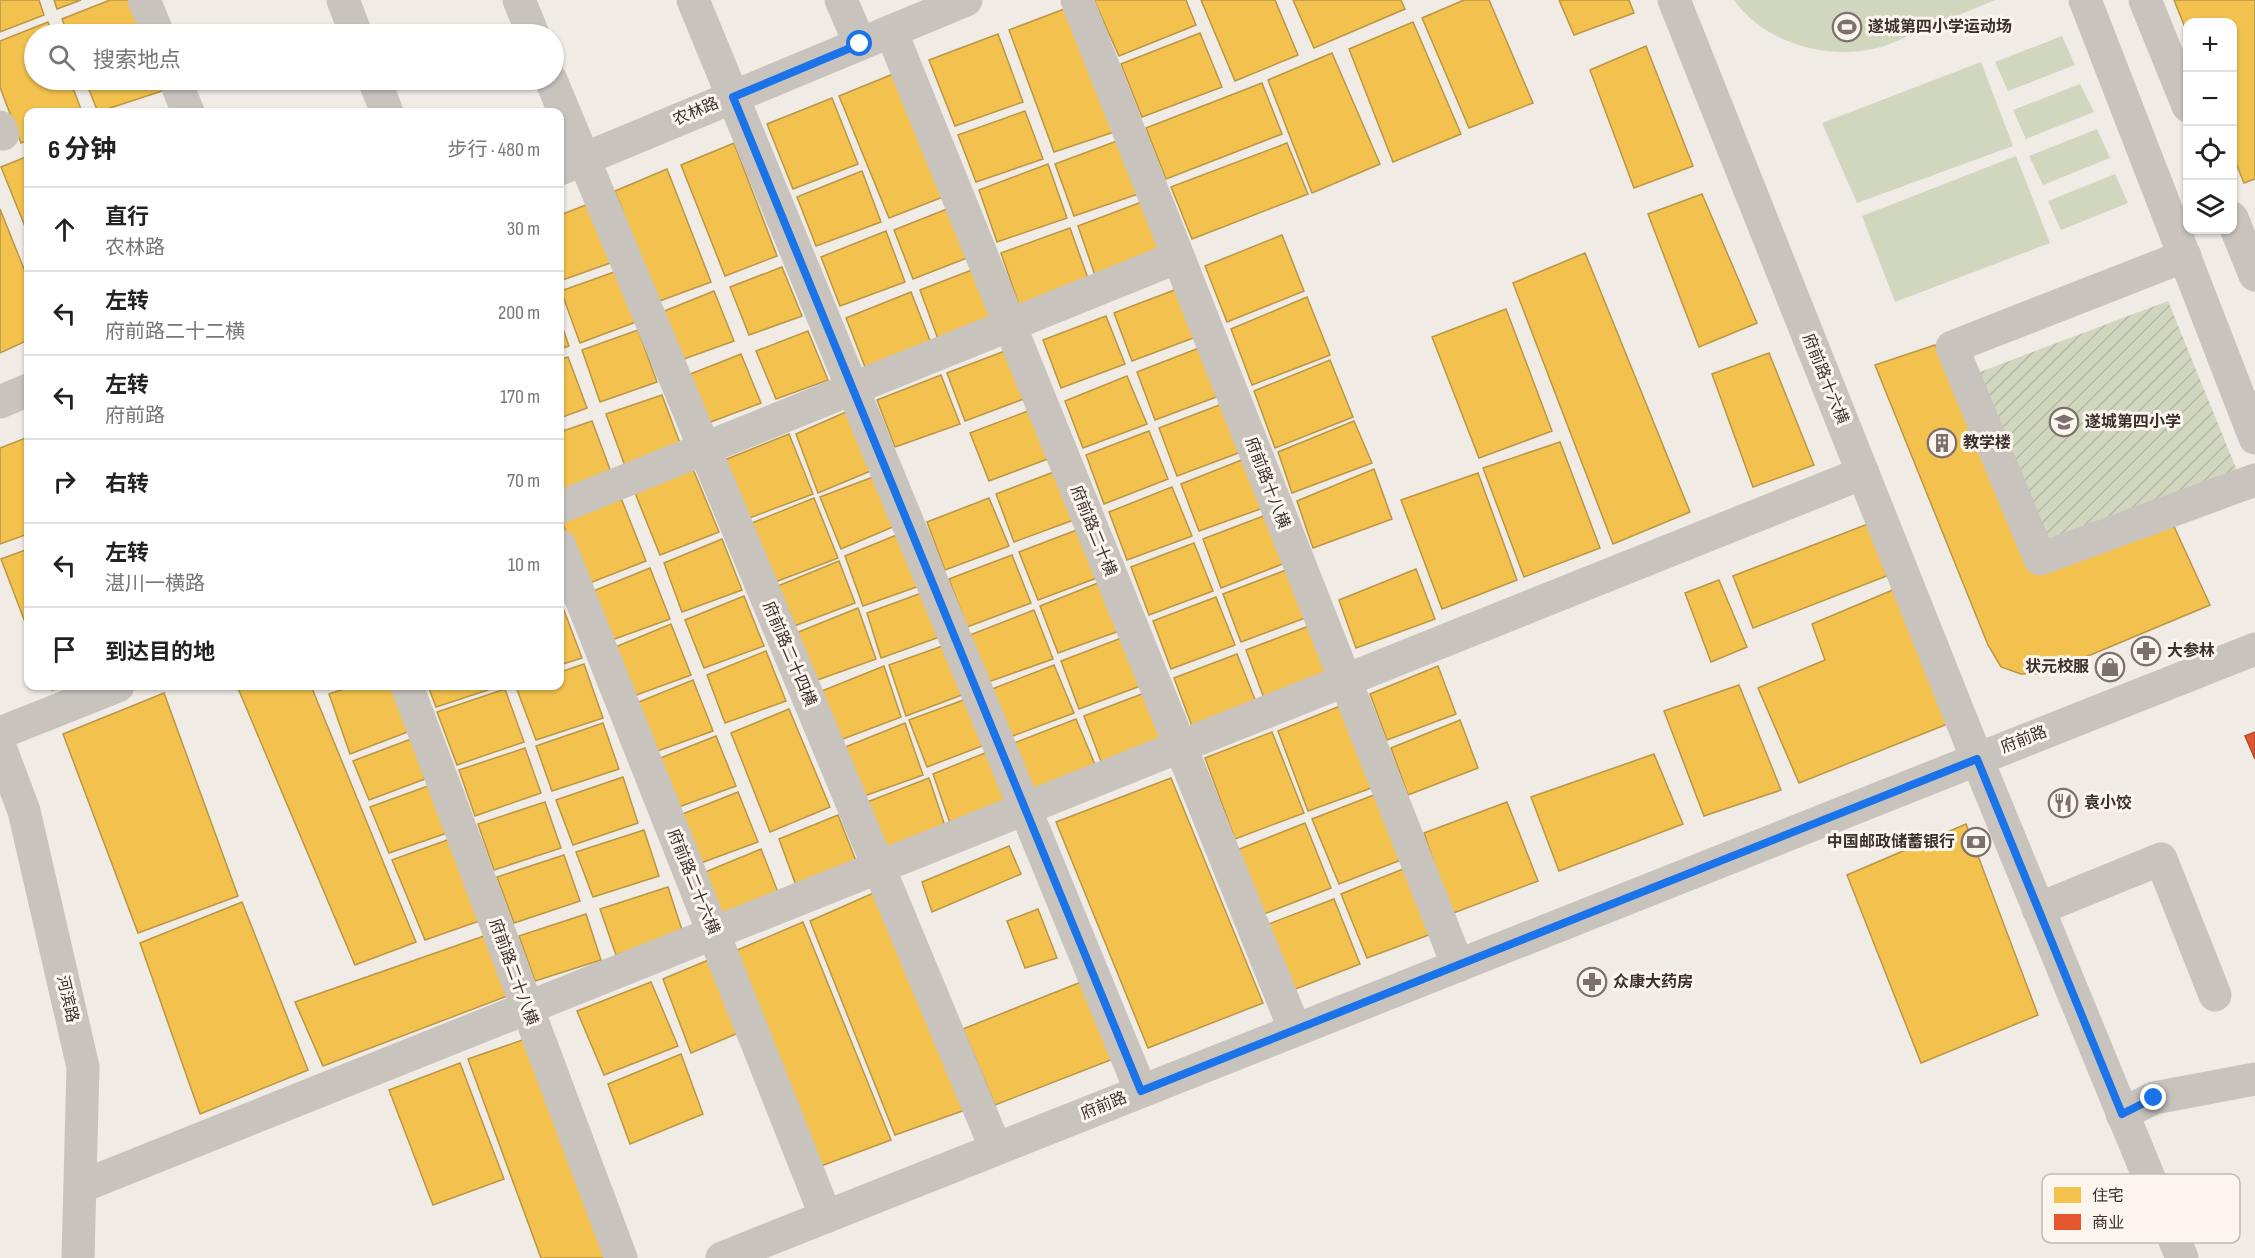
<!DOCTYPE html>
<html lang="zh">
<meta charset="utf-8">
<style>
:root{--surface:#fff;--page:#f6f6f6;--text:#222;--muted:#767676;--line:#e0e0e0}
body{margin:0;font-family:"Sofia Sans Condensed","Noto Sans SC",sans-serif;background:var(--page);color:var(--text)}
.controls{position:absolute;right:18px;top:18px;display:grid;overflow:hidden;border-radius:12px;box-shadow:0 2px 4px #0004}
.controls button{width:54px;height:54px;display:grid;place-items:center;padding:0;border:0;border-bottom:2px solid var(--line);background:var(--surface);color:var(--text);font:30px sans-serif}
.stop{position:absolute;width:18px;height:18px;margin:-14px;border:4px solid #1a73e8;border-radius:50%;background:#fff}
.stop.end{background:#1a73e8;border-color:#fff;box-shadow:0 2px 6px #0008}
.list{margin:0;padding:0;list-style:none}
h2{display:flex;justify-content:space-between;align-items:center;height:78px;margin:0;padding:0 24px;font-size:26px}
h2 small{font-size:20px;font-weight:400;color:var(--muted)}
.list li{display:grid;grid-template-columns:39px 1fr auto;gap:18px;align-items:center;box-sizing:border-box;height:84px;padding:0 24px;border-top:2px solid var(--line)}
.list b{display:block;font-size:22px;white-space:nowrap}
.list p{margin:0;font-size:20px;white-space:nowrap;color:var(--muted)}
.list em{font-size:20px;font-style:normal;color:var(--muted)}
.icon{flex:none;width:33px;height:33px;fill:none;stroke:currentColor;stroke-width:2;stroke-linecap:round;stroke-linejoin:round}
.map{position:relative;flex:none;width:2255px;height:1258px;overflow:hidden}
.search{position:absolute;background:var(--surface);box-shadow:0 2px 4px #0004;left:24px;top:24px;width:540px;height:66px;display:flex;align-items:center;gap:15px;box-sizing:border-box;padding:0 21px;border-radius:33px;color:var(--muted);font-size:22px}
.panel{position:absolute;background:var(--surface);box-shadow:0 2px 4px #0004;left:24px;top:108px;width:540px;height:582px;border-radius:12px}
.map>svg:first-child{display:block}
.garden{fill:url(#garden-furrows)}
.pitch{fill:#d1d6bf}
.homes{fill:#f2c14e;stroke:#bb9644;stroke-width:1.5}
.shops{fill:#e4572e;stroke:#b14b2d;stroke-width:1.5}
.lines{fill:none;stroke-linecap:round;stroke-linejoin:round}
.minor{stroke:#c9c3be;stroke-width:33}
.route{stroke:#1a73e8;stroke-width:8}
.labels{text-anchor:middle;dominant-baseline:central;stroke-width:6;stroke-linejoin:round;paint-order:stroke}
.poi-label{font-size:16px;font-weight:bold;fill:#3b302b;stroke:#fbf5ee;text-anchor:start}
.street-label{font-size:16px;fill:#3b302b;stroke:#fbf5ee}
.key{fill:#fbf5ee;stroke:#c1bab4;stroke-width:1.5}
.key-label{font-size:16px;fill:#3b302b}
</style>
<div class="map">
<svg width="2255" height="1258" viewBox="0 0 2255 1258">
<defs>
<pattern id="garden-furrows" width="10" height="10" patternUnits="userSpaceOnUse" patternTransform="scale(1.5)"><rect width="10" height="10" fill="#d1d6bf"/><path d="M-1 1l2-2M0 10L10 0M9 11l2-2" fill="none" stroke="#b4b8a4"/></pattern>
</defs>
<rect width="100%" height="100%" fill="#f0ebe5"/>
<polygon class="garden" points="2168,301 2238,473 2045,548 1972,375"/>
<g class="pitch">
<path d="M 1734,0 L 1995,0 L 1887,45 C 1836,63 1766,46 1734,0 Z"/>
<polygon points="2062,36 2075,65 2008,91 1995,62"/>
<polygon points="1981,62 2013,146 1857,203 1822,123"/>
<polygon points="2080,84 2094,112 2026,139 2013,110"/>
<polygon points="2097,129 2110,158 2043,185 2029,156"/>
<polygon points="2016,156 2050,243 1895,302 1862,216"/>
<polygon points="2115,174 2128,203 2061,230 2048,201"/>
</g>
<g class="homes">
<polygon points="0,0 39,0 44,15 0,32"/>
<polygon points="54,0 81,0 57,9"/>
<polygon points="110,0 128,0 141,34 68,34 62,19"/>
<polygon points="1094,0 1186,0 1196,25 1119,56"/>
<polygon points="1201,0 1275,0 1298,55 1235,81"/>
<polygon points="1293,0 1401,0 1405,9 1314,48"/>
<polygon points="1464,0 1489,0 1533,103 1469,128 1422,18"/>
<polygon points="1559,0 1629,0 1634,13 1574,35"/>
<polygon points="2174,0 2255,0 2255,179 2244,183 2232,153 2232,22 2188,22 2188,35"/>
<polygon points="1072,6 1120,130 1054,152 1009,30"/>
<polygon points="48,22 53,34 34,34 34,80 70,80 82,112 28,112 28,140 21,143 0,87 0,41"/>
<polygon points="1413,22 1461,134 1393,162 1349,49"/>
<polygon points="1200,33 1222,87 1142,117 1121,64"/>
<polygon points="998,34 1023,102 955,126 929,60"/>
<polygon points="1646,46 1693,166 1634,188 1590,70"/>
<polygon points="1332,53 1380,164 1312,193 1268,80"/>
<polygon points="898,72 948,195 889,218 839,96"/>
<polygon points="85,80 158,80 162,91 98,112"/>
<polygon points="1262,83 1282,134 1166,179 1146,128"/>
<polygon points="832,98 858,164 793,189 767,124"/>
<polygon points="1025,111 1043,159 976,182 958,135"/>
<polygon points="1125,138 1144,192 1074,216 1055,164"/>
<polygon points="734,143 777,256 725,276 681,165"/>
<polygon points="1287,143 1308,194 1192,239 1171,187"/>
<polygon points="28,156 28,234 1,167"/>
<polygon points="1048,164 1067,218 997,242 979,190"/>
<polygon points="667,169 711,282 657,302 615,191"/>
<polygon points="862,171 881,222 816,246 797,197"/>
<polygon points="1702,194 1757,323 1699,347 1648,214"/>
<polygon points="1147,200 1166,254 1096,278 1078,226"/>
<polygon points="591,203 613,262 560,281 560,215"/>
<polygon points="952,207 972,256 913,279 894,230"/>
<polygon points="0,209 28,279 28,340 0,353"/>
<polygon points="1070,228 1089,281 1019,305 1001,253"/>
<polygon points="886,231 905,282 840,306 821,257"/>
<polygon points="1282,235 1304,291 1227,322 1205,266"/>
<polygon points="1585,253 1690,512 1613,544 1513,283"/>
<polygon points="782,267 802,316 749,335 730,287"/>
<polygon points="977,268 997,316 938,339 920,290"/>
<polygon points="617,271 636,322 580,343 561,291"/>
<polygon points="1177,289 1196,337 1132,361 1114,313"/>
<polygon points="714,291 734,341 681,360 662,312"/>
<polygon points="911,292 931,343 865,367 846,318"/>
<polygon points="1307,297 1330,355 1252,385 1231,329"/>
<polygon points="1506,309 1552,431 1479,458 1432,337"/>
<polygon points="1106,316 1125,364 1061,388 1043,340"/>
<polygon points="560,320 569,346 560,349"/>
<polygon points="638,330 657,382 600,402 582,350"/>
<polygon points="808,331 828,380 776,399 756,351"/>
<polygon points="1935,345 2034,571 2171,520 2210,605 2045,674 2021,674 2001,667 1988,645 1875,365"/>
<polygon points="1199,348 1219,396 1155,420 1137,372"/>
<polygon points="1010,349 1029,397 965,421 947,373"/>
<polygon points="1769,353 1814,465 1753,487 1712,374"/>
<polygon points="741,354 761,403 708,423 688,375"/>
<polygon points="568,357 587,408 560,418 560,360"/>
<polygon points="1330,360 1353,417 1275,448 1254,391"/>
<polygon points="941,375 960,424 895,447 877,400"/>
<polygon points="1127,376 1147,424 1083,448 1065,401"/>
<polygon points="662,395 681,446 625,466 606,414"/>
<polygon points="1222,404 1241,452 1177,476 1159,428"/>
<polygon points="855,408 880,467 818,493 796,434"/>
<polygon points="1033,409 1053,457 989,481 970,433"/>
<polygon points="592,421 611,472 560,490 560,432"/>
<polygon points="1354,421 1372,463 1292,493 1278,452"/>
<polygon points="1149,431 1168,479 1104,504 1086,455"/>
<polygon points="789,434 813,494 744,520 722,461"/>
<polygon points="28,437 28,534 0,544 0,448"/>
<polygon points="1560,442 1600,548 1524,577 1483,468"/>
<polygon points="1244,459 1263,508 1199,531 1181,484"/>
<polygon points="693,469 719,532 660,555 635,493"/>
<polygon points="1374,469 1392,519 1313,548 1297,501"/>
<polygon points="1059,470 1079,518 1014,542 996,494"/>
<polygon points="1478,473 1517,580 1442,609 1401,500"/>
<polygon points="881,474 902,523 841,549 820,497"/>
<polygon points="1172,487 1192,536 1127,560 1109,512"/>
<polygon points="621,498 646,561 587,584 562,522"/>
<polygon points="814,498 838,558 770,584 747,525"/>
<polygon points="989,498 1009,546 945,570 927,522"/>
<polygon points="1266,515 1285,563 1221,588 1203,539"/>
<polygon points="1868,524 1889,575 1753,628 1733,576"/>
<polygon points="1082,528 1102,576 1038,600 1019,552"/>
<polygon points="904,532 925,584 863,606 845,556"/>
<polygon points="722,539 742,590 682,612 664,563"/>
<polygon points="1194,543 1213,591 1149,615 1131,567"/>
<polygon points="28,549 28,630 1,559"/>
<polygon points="1012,555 1031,603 967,627 949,579"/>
<polygon points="839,561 855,603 789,628 773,588"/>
<polygon points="650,568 670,619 609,641 591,592"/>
<polygon points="1416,569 1435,619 1356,648 1339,600"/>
<polygon points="1286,570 1305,618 1241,642 1223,594"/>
<polygon points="1719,580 1747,647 1711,662 1685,593"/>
<polygon points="1103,581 1122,630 1058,653 1040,606"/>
<polygon points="1895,589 1950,723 1799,783 1758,688 1825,660 1812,624"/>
<polygon points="927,591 945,635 881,658 867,613"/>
<polygon points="744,596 764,646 704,668 685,620"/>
<polygon points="1216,597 1235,645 1171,669 1153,621"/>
<polygon points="560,605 562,605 582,658 560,665"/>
<polygon points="858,608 876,659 809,683 791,635"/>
<polygon points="1034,610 1053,659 988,682 970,635"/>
<polygon points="671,624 691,675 631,697 613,648"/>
<polygon points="1309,626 1328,674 1264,698 1246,650"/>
<polygon points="1124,637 1143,685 1079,709 1061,661"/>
<polygon points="948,644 967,693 906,716 889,665"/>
<polygon points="766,651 786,701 725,723 707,675"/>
<polygon points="1237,654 1256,702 1192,726 1174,678"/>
<polygon points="584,664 603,718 536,740 516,687 560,686 560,672"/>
<polygon points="1054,665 1074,713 1010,737 992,689"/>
<polygon points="884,666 901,717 835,742 817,693"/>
<polygon points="1438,666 1456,714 1387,740 1370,694"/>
<polygon points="693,680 713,731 652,753 634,704"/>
<polygon points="1739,685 1781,790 1704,816 1664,711"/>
<polygon points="50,686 66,686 52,690"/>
<polygon points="237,686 311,686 416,942 355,965"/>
<polygon points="353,686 392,686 410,731 350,754 329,694"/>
<polygon points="428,686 500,686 436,707"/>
<polygon points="505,689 524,742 457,765 437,712"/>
<polygon points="1147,692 1167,740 1102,764 1084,716"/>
<polygon points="164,693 238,896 138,933 63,734"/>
<polygon points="969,698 987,744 927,767 909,720"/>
<polygon points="1345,704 1377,786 1308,811 1278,731"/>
<polygon points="789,709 830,807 770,832 731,733"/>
<polygon points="1076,719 1096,767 1031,791 1014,743"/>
<polygon points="1460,720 1478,768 1408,795 1391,748"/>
<polygon points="603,723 619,769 552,791 536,746"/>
<polygon points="905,723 923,775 856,799 838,750"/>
<polygon points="1272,732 1304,813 1235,839 1205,758"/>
<polygon points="716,736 736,786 676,808 658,759"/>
<polygon points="411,739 425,779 369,800 353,761"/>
<polygon points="525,748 541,793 475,816 459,770"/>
<polygon points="990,751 1011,803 951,826 933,774"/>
<polygon points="1654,754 1683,824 1559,871 1531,797"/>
<polygon points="623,777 638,823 573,845 556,800"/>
<polygon points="929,778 946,829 880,853 862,804"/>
<polygon points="1171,778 1263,1003 1148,1048 1056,822"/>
<polygon points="428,786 447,833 389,853 370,807"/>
<polygon points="738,792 758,842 698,864 680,815"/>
<polygon points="1379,793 1406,858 1339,884 1312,819"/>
<polygon points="545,802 561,848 494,870 478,824"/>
<polygon points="1507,802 1538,881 1451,914 1424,833"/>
<polygon points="838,815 858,866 797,888 779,839"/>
<polygon points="1305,823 1331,888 1264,914 1237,850"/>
<polygon points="1966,824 2038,1015 1921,1063 1847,875"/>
<polygon points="644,830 659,876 593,897 576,852"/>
<polygon points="450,839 482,920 425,940 392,860"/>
<polygon points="1009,846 1021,874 932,912 922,882"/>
<polygon points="761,849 781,900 721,921 703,873"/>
<polygon points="564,855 580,901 514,923 497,877"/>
<polygon points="1408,867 1434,933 1367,958 1341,894"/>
<polygon points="668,887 683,933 616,955 600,909"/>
<polygon points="878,891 965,1110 895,1135 810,921"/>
<polygon points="1334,899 1360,964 1293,990 1266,925"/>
<polygon points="242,902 308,1070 200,1114 140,943"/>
<polygon points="1038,909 1057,958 1025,968 1007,921"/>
<polygon points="586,914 601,960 535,981 519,936"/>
<polygon points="803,922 891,1140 821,1166 735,951"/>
<polygon points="484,936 510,995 323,1066 295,1002"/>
<polygon points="713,958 743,1031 691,1053 663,979"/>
<polygon points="1086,980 1118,1057 995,1105 963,1029"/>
<polygon points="651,982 678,1046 604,1075 577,1011"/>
<polygon points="531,1037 614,1258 541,1258 468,1059"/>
<polygon points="681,1054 703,1114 630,1144 608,1084"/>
<polygon points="460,1063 504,1179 433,1205 389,1090"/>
</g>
<polygon class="shops" points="2255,732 2255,759 2245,736"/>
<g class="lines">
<g class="minor">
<polyline points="144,0 158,34"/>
<polyline points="343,0 356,34"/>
<polyline points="519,0 533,34"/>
<polyline points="693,0 1141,1091"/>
<polyline points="841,0 860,44"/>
<polyline points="1077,0 1458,966"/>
<polyline points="1674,0 1977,759 2182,1258"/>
<polyline points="2085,0 2255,438"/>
<polyline points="2145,0 2188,106"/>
<polyline points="891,31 1295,1030"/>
<polyline points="175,80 188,112"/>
<polyline points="374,80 387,112"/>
<polyline points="551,80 996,1149"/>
<polyline points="0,127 3,134"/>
<polyline points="560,169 966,0"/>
<polyline points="2232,218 2255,275"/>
<polyline points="2185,256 1952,347 2040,559 2255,480"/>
<polyline points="0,402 28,390"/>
<polyline points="560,507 1178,257"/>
<polyline points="560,546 826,1217"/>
<polyline points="407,686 621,1258"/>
<polyline points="0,733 118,686"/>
<polyline points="0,747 24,811 83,1067 78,1258"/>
<polyline points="2038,909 2161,859 2215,995"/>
<polyline points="2122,1114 2154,1098 2255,1079"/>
<polyline points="80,1187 1863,473"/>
<polyline points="722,1258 2255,649"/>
</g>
</g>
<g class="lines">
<polyline class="route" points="860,44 733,97 1141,1091 1977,759 2122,1114 2154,1098"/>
</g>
<defs>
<g id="stadium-ring" transform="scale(1.5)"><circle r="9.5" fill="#fbf5ee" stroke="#7a716c" stroke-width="1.5"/><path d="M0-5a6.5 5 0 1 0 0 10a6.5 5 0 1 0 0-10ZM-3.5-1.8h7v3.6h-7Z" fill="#7a716c"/></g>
<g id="school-ring" transform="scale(1.5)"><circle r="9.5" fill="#fbf5ee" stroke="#7a716c" stroke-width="1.5"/><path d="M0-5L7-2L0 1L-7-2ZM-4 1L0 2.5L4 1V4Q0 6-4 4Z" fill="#7a716c"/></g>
<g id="building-ring" transform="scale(1.5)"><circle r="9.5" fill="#fbf5ee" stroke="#7a716c" stroke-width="1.5"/><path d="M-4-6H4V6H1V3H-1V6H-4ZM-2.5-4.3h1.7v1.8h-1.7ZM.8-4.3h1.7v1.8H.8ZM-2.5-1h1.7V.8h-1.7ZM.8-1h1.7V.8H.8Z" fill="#7a716c"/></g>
<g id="pharmacy-ring" transform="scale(1.5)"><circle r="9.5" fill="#fbf5ee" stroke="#7a716c" stroke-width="1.5"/><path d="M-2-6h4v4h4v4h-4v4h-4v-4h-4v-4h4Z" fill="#7a716c"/></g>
<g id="shop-ring" transform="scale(1.5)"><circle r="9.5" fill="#fbf5ee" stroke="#7a716c" stroke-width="1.5"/><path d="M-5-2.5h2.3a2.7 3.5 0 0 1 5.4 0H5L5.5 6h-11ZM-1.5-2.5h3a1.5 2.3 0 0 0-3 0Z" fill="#7a716c"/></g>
<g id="restaurant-ring" transform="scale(1.5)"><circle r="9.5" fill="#fbf5ee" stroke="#7a716c" stroke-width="1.5"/><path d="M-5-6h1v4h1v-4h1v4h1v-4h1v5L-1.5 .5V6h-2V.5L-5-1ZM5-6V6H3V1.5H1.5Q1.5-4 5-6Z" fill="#7a716c"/></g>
<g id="bank-ring" transform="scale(1.5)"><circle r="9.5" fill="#fbf5ee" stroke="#7a716c" stroke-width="1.5"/><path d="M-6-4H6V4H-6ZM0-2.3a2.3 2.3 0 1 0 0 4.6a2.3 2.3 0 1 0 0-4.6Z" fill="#7a716c"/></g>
</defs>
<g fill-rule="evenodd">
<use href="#stadium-ring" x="1847" y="27"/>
<use href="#school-ring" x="2064" y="422"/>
<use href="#building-ring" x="1942" y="443"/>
<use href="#pharmacy-ring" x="2146" y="651"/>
<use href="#shop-ring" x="2110" y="667"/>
<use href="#restaurant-ring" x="2063" y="803"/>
<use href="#bank-ring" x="1976" y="842"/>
<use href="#pharmacy-ring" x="1592" y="982"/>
</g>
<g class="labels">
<g class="poi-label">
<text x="1868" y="27">遂城第四小学运动场</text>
<text x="2085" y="422">遂城第四小学</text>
<text x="1963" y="443">教学楼</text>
<text x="2167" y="651">大参林</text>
<text x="2089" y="667" text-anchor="end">状元校服</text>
<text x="2084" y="803">袁小饺</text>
<text x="1955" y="842" text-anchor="end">中国邮政储蓄银行</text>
<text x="1613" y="982">众康大药房</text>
</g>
<g class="street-label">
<text transform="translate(696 112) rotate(-23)">农林路</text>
<text transform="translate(1825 379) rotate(68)">府前路十六横</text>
<text transform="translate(1267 483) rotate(69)">府前路十八横</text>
<text transform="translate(1093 531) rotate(68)">府前路二十横</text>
<text transform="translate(789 654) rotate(67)">府前路二十四横</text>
<text transform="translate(2024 740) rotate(-21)">府前路</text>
<text transform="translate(693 882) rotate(68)">府前路二十六横</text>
<text transform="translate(513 972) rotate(70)">府前路二十八横</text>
<text transform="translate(67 999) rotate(77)">河滨路</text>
<text transform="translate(1104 1106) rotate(-22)">府前路</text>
</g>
</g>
<rect x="2042" y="1174" width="198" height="69" rx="9" class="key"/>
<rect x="2054" y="1187" width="27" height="16" fill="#f2c14e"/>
<rect x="2054" y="1214" width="27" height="16" fill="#e4572e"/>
<g class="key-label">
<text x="2092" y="1201">住宅</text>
<text x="2092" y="1228">商业</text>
</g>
</svg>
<div class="controls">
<button>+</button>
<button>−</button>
<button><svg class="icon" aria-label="locate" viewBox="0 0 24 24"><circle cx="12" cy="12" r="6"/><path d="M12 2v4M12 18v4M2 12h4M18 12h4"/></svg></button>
<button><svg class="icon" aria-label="layers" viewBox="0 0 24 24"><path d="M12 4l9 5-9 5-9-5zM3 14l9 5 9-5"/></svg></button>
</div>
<div class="stop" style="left:860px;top:44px"></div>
<div class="stop end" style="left:2154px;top:1098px"></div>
<div class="search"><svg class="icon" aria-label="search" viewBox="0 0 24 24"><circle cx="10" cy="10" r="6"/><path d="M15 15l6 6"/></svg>搜索地点</div>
<section class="panel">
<h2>6 分钟<small>步行 · 480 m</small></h2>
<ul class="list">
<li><svg class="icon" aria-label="ahead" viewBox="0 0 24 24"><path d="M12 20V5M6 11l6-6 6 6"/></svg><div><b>直行</b><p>农林路</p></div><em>30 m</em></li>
<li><svg class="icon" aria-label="left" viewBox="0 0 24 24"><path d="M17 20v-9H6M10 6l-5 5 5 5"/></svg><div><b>左转</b><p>府前路二十二横</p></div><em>200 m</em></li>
<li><svg class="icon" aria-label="left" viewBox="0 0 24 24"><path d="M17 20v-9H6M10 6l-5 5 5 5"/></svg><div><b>左转</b><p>府前路</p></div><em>170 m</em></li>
<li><svg class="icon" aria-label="right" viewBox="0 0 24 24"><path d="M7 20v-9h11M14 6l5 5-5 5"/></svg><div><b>右转</b></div><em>70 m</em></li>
<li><svg class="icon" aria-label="left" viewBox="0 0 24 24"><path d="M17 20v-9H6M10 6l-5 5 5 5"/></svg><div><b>左转</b><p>湛川一横路</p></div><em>10 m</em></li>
<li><svg class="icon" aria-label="arrive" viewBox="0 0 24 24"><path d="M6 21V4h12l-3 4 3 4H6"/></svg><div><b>到达目的地</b></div></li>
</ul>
</section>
</div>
